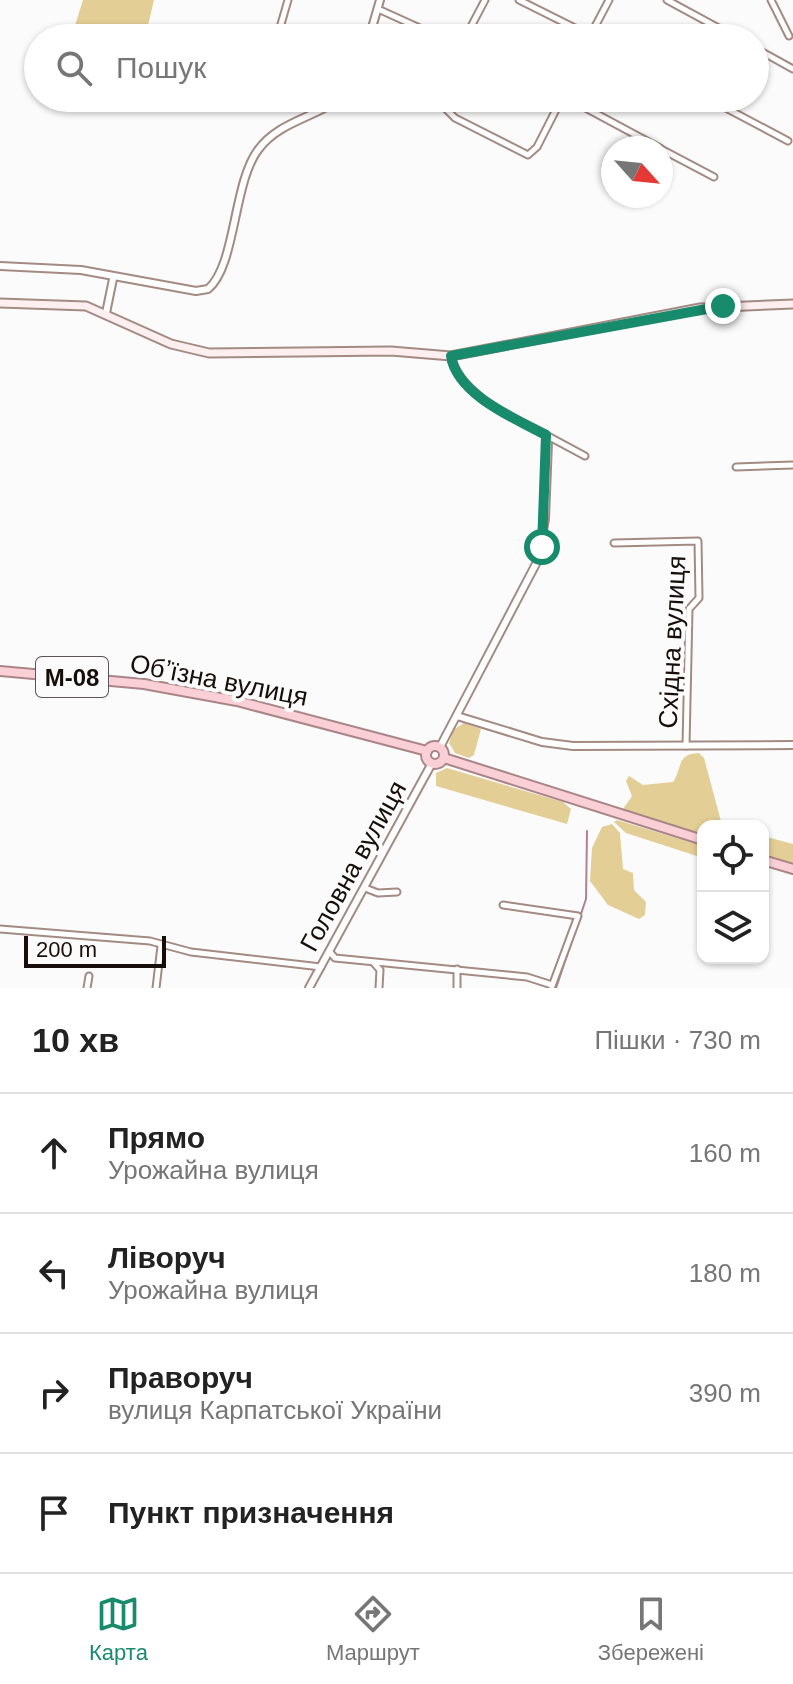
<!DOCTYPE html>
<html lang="uk">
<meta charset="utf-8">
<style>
:root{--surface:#fff;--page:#f2f2f2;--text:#222;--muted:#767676;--line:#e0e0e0;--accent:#188b6c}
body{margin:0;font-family:Arial,sans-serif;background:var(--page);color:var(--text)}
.controls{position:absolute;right:24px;bottom:24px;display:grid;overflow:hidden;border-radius:16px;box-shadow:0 2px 6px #0004}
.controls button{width:72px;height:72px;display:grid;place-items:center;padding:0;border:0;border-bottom:2px solid var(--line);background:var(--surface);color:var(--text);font:40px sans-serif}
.compass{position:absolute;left:601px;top:136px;width:72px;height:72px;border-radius:50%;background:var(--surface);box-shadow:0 2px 6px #0004;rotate:117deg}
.scale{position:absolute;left:24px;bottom:20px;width:142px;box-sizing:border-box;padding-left:8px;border:4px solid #170e0b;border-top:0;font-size:22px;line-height:28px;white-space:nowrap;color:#170e0b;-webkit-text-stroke:6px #fbfbfb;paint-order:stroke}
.stop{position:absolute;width:24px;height:24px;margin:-18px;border:6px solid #188b6c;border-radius:50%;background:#fff}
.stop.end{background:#188b6c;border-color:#fff;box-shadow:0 2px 8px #0008}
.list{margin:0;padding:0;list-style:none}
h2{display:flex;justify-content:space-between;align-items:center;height:104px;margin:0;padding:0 32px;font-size:34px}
h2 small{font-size:26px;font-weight:400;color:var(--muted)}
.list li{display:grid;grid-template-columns:52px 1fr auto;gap:24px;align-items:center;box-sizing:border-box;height:120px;padding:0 32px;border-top:2px solid var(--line)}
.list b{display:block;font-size:30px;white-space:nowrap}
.list p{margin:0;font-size:26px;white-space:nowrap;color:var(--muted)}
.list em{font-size:26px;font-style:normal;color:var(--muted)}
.icon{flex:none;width:44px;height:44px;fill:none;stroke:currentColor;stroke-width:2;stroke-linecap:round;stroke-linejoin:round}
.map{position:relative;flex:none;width:793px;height:988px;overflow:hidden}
.search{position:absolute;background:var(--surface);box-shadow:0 2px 6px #0004;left:24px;right:24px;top:24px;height:88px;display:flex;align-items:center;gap:20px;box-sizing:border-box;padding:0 28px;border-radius:44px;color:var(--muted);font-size:30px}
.sheet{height:584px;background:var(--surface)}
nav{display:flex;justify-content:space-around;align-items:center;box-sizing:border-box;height:112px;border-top:2px solid var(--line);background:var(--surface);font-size:22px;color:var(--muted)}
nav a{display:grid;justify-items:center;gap:4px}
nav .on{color:var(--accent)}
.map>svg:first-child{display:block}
.green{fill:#e3ce96}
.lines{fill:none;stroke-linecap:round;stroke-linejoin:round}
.stream{stroke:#ae8197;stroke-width:2}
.minor-casing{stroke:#a38a82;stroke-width:9}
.tertiary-casing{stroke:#a38a82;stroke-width:10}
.secondary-casing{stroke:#a38a82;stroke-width:11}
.trunk-casing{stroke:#aa8588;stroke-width:12}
.minor{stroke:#fff;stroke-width:5}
.tertiary{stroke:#fff;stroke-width:6}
.secondary{stroke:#fdeeef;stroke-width:7}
.trunk{stroke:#fad0d6;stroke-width:8}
.route{stroke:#188b6c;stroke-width:10}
.labels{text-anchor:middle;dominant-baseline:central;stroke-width:8;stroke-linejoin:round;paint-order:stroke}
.shield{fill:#fbfbfb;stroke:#5b5553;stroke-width:2}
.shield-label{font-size:24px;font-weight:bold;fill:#170e0b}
.street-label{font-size:26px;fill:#170e0b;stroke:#fbfbfb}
</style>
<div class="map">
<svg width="793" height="988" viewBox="0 0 793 988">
<rect width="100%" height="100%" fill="#fbfbfb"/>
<g class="green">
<polygon points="83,0 154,0 145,38 71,38"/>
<polygon points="464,723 481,729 474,755 469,758 455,753 449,743 453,730"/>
<path d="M 699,753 L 704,758 L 722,825 L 725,826 L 703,826 L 703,835 L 623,809 L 632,796 L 626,781 L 629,776 L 643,785 L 673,782 C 683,767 676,754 699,753 Z"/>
<polygon points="447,768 563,802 571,809 567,824 436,786 436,773"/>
<polygon points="617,820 703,846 703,858 626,833 614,822"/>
<polygon points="612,824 620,833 623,869 633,873 634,890 646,902 645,915 639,919 608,905 590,881 592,848 602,827"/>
<polygon points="763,836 793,844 793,864 763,855"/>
</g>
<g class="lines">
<polyline class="stream" points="556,988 586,899 587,831"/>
<g class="minor-casing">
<g id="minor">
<polyline points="519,0 595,38"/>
<polyline points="667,0 737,38"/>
<polyline points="771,0 789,36"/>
<polyline points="378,9 442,38"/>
<polyline points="277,38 288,0"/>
<polyline points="465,38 485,0"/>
<polyline points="589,38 609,0"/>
<polyline points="755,48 793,69"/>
<polyline points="427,98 437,100 455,118 528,155 537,147 562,98"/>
<polyline points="567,98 660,148"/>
<polyline points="707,98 788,141"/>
<polyline points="661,149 714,177"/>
<polyline points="546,435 585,456"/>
<polyline points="736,467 793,465"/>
<polyline points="614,543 698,541 699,598 689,609 686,746"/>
<polyline points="365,888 378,893 397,892"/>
<polyline points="503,905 578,916 552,986"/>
<polyline points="0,929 150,941 191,952 321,967"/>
<polyline points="329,951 335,958 527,977 552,985"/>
<polyline points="374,963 380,970 379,988"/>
<polyline points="87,988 89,976"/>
<polyline points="156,988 161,946"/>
<polyline points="457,988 457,969"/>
</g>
</g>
<g class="tertiary-casing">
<g id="tertiary">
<polyline points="369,38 380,0"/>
<path d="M 0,266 L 81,270 L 196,291 L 208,289 C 236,266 233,183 258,150 C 278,122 314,118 341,98"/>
<polyline points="106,313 113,279"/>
<polyline points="457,716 542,742 573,746 793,745"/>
<path d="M 440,747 L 538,560 L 545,519 L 548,442 L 546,435 C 516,419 458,395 451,356"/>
<polyline points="309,988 432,763"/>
</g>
</g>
<g class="secondary-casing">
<polyline id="secondary" points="0,303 86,306 171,344 209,353 391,351 451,356 700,308 793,304"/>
</g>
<g class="trunk-casing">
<g id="trunk">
<polyline points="0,671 144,684 237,701 427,751"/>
<circle cx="435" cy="755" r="9"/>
<polyline points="444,758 703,840"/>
<polyline points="763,860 793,869"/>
</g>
</g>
<use href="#minor" class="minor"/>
<use href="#tertiary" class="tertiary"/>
<use href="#secondary" class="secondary"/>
<use href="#trunk" class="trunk"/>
</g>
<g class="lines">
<path class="route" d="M 542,547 L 546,435 C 516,419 457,395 451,356 L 723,306"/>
</g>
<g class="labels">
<rect class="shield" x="36" y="657" width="72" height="40" rx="6"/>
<g class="shield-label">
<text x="72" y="677">М-08</text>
</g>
<g class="street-label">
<text transform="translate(672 642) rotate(-87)">Східна вулиця</text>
<text transform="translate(219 680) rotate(11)">Обʼїзна вулиця</text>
<text transform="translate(353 866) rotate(-61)">Головна вулиця</text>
</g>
</g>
</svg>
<div class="controls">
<button><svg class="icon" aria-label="locate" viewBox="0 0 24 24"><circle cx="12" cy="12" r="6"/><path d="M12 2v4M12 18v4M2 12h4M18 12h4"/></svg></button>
<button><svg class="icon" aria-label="layers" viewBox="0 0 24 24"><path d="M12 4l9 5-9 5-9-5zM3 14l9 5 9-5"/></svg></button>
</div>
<svg class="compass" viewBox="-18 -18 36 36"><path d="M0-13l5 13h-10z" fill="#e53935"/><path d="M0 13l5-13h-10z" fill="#767676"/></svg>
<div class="scale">200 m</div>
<div class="stop" style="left:542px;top:547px"></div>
<div class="stop end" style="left:723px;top:306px"></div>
<div class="search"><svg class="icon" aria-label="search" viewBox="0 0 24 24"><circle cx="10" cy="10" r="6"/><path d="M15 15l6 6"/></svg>Пошук</div>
</div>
<section class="sheet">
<h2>10 хв<small>Пішки · 730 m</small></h2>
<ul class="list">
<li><svg class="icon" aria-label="ahead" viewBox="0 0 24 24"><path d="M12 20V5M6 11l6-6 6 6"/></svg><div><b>Прямо</b><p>Урожайна вулиця</p></div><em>160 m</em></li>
<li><svg class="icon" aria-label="left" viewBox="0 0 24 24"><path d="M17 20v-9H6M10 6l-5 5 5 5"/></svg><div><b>Ліворуч</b><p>Урожайна вулиця</p></div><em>180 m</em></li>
<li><svg class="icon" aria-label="right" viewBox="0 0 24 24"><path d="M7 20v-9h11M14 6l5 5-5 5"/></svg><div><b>Праворуч</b><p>вулиця Карпатської України</p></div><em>390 m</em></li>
<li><svg class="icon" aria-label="arrive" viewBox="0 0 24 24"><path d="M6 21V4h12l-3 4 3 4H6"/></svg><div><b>Пункт призначення</b></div></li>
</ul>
</section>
<nav>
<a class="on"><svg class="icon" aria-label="map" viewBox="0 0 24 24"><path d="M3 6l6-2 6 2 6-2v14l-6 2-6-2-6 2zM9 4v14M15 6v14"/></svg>Карта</a>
<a><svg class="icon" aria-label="directions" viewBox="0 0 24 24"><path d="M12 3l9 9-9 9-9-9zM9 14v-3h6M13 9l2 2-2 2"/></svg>Маршрут</a>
<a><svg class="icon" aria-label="saved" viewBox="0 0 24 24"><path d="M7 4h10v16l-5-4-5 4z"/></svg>Збережені</a>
</nav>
